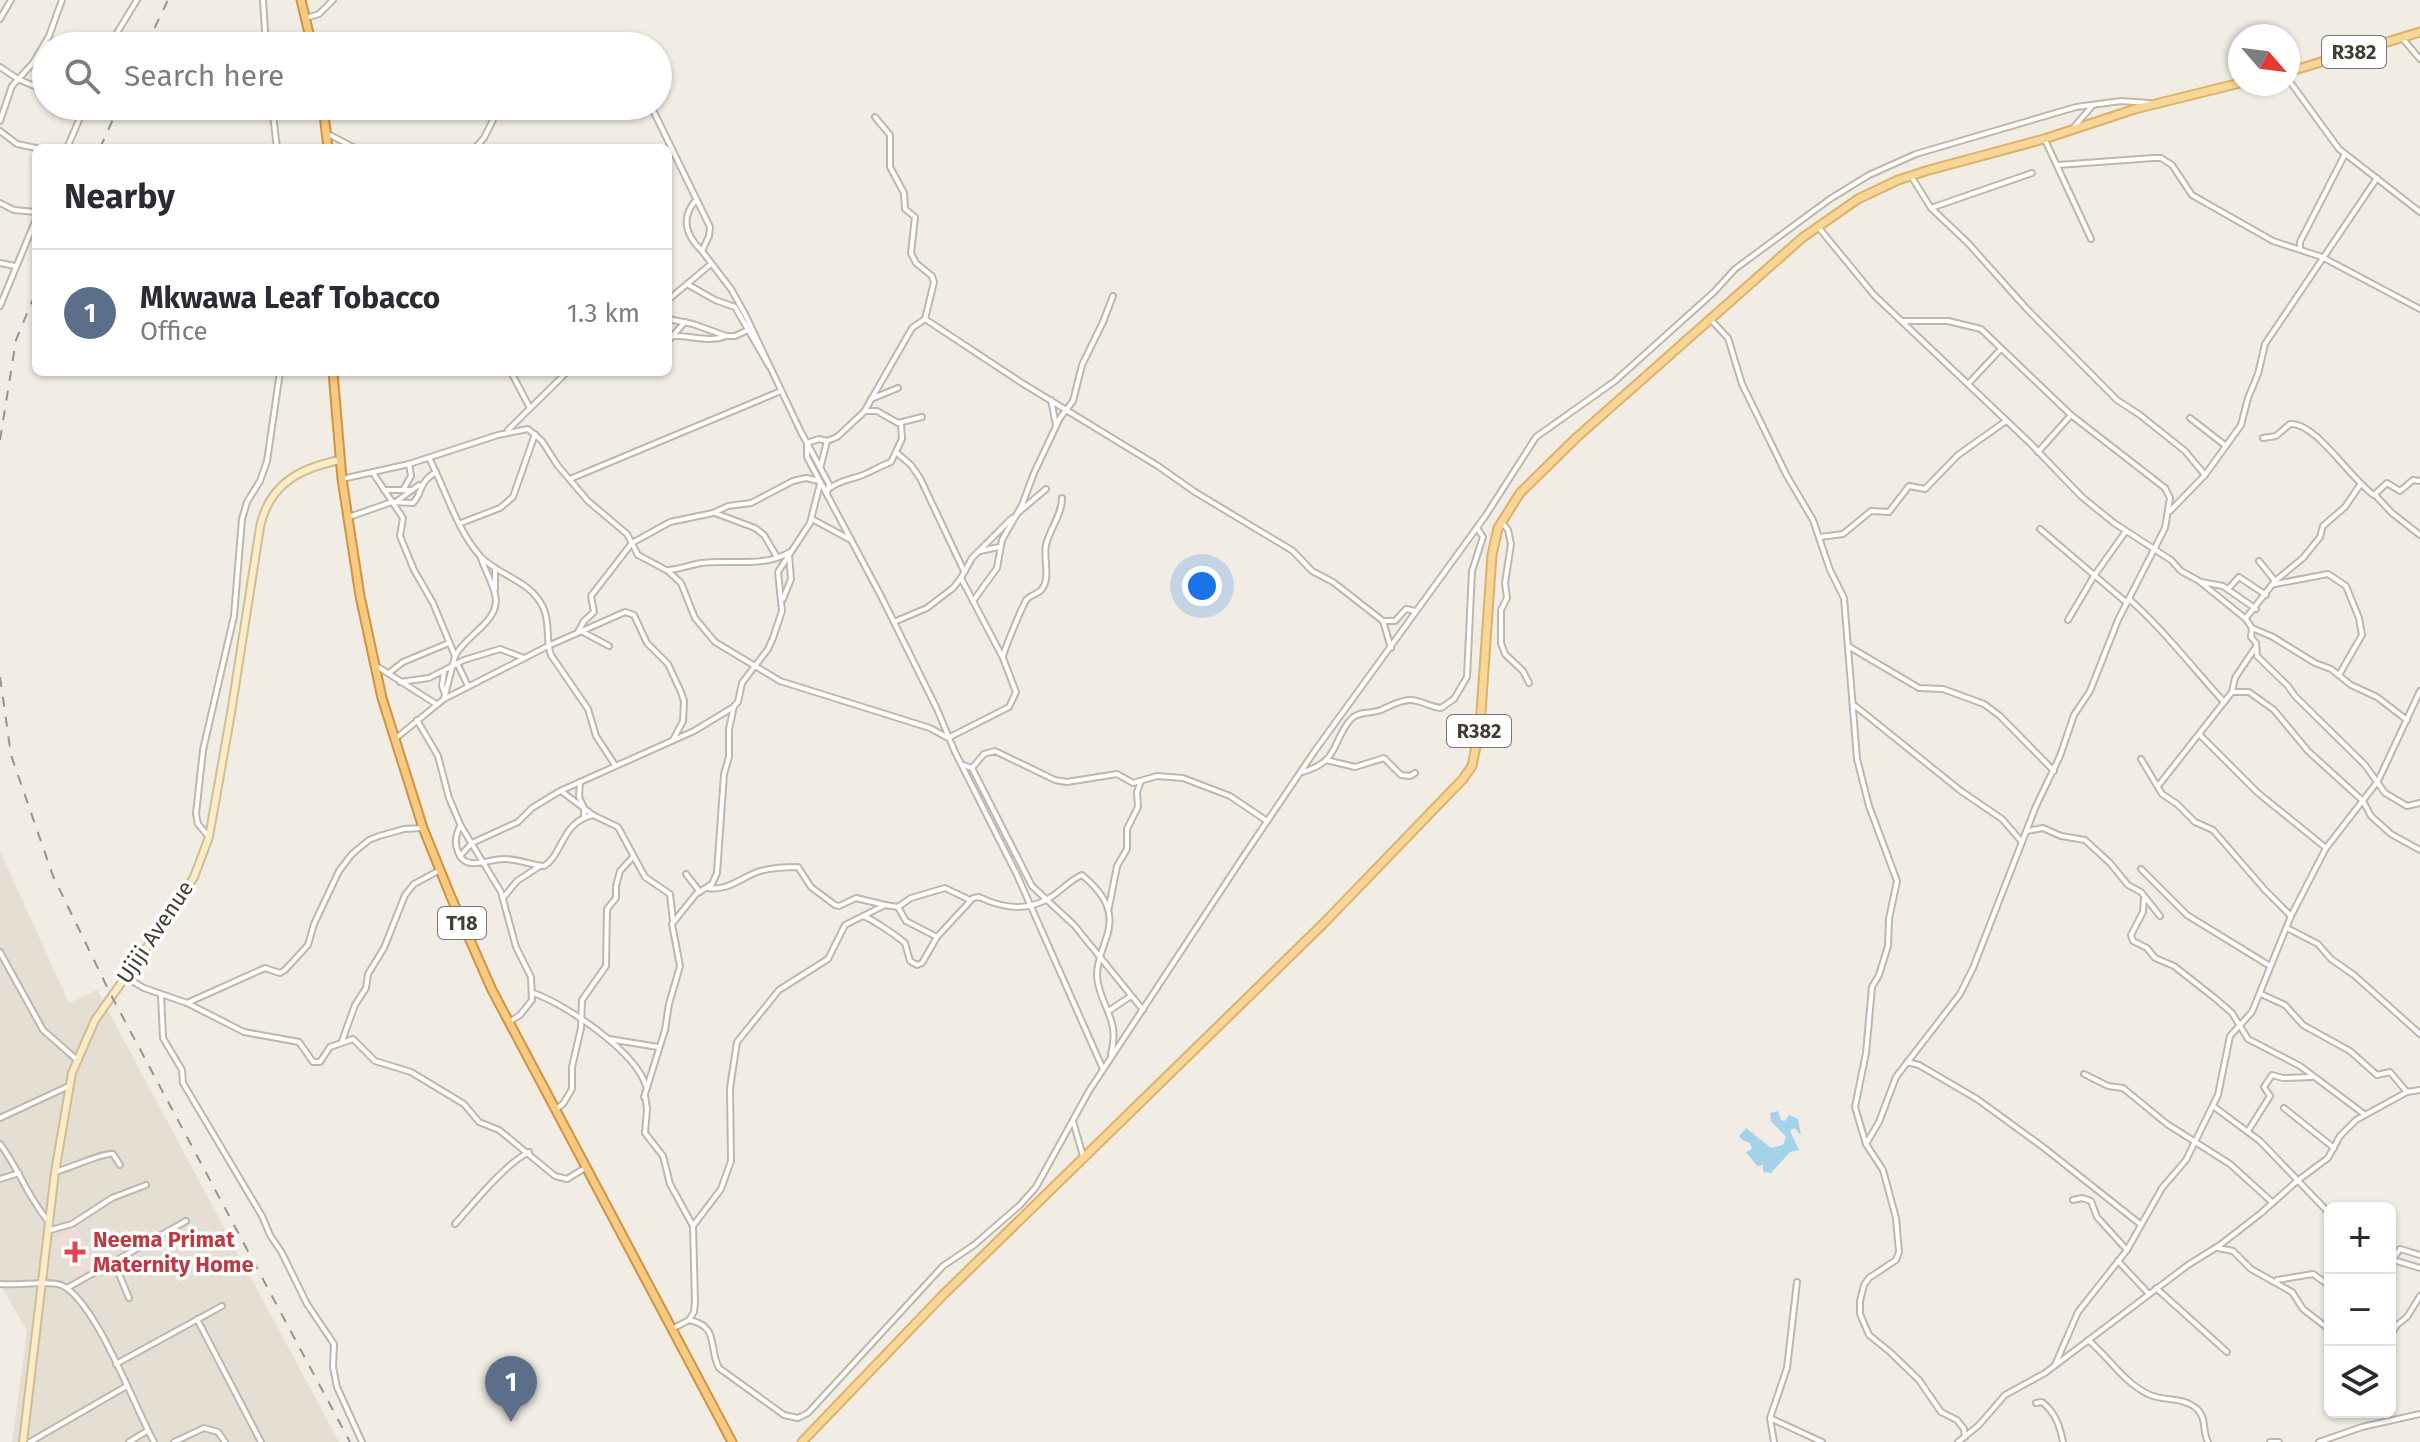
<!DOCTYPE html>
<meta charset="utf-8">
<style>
:root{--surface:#fff;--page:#f7f7f7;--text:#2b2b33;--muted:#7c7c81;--line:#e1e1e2;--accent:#2563eb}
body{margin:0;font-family:"Fira Sans",sans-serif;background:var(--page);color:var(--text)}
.controls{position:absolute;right:24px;bottom:24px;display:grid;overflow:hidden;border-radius:12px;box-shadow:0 2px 6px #0004}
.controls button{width:72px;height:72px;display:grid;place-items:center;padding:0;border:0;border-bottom:2px solid var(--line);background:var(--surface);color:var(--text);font:40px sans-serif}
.compass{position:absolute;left:2228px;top:24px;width:72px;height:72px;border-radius:50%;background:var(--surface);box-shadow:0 2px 6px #0004;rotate:118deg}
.you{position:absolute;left:1202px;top:586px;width:28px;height:28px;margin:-20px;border:6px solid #fff;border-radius:50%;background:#1a73e8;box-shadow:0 0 0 12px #1a73e833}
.badge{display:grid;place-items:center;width:52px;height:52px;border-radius:50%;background:var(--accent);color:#fff;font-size:26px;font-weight:700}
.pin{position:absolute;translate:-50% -66px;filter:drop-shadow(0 2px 4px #0008)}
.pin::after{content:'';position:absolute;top:42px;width:28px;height:24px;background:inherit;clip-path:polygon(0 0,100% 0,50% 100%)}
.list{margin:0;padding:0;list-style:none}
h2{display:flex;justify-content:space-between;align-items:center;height:104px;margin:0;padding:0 32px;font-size:34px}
h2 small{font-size:26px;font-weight:400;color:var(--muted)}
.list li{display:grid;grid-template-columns:52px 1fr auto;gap:24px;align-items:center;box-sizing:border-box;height:128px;padding:0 32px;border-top:2px solid var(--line)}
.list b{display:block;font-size:30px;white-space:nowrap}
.list p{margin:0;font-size:26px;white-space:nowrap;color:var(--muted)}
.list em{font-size:26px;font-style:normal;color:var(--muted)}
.icon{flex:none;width:44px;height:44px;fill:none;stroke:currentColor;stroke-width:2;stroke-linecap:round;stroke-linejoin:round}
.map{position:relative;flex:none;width:2420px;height:1442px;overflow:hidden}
.search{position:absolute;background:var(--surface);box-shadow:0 2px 6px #0004;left:32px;top:32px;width:640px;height:88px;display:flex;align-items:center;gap:20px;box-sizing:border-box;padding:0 28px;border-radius:44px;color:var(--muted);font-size:30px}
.panel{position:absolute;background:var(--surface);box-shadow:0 2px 6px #0004;left:32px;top:144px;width:640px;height:232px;border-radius:12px}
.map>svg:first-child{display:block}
.residential{fill:#e5ded3}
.medical{fill:#f1dbd9}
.water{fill:#a5d2eb}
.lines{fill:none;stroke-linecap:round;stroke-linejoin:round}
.minor-casing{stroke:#bfb7ab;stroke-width:8}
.secondary-casing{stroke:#cebd97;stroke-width:10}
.primary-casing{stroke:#dbb269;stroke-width:11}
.trunk-casing{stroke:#d2933e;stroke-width:11}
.minor{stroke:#fff;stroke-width:4}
.secondary{stroke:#fbebc6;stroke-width:6}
.primary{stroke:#f7d698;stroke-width:7}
.trunk{stroke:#f6ca82;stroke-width:7}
.rail{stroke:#949494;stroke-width:2;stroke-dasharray:10 10;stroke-linecap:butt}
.health-dot{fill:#e0444e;stroke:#fff;stroke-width:3}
.labels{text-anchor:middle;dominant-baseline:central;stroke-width:7;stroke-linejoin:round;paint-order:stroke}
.shield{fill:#fff;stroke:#7b7772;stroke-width:2}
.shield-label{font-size:20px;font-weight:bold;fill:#433d35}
.street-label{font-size:22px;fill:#433d35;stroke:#fff}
.health-label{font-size:22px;font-weight:bold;fill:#be3a42;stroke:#fff;text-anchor:start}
</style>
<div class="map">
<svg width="2420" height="1442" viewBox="0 0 2420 1442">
<rect width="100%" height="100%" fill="#f1ede5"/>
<polygon class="residential" points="0,851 69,1003 97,990 339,1442 12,1442 27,1331 0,1284"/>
<polygon class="medical" points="75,1227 96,1265 76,1277 54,1240"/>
<polygon class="water" points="1778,1111 1781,1120 1785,1121 1789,1115 1798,1119 1801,1135 1794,1128 1790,1131 1799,1150 1790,1152 1771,1173 1763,1172 1763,1165 1757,1166 1746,1152 1752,1149 1750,1143 1742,1140 1739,1136 1746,1128 1771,1148 1783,1145 1786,1137 1771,1121 1770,1113"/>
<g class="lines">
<g class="minor-casing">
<g id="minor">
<polyline points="263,0 266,46"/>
<polyline points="306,18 319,14 333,0"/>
<polyline points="0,19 11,0"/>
<polyline points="2403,39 2420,59"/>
<polyline points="109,46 137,0"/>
<polyline points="0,67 18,79 46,91"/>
<polyline points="2288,79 2339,149 2420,212"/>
<polyline points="72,106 82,111"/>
<polyline points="272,106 277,148"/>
<polyline points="651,106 710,227 709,236 702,251 731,289 745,314 801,432 829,484 827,494"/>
<polyline points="0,121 12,86 33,63 49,36 62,0"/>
<polyline points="2074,127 2093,105"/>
<polyline points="0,131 17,144 36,148"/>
<polyline points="328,134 355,148"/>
<polyline points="2045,140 2091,239"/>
<polyline points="67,148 85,106"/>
<polyline points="475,148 484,138 500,106"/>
<polyline points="2058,165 2153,158 2161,158 2172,165 2192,195 2273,241 2322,257 2420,309"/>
<polyline points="1911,176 1931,208 1968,243 2026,308 2117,400 2140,415 2185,451 2205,475"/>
<path d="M 696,200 C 680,218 686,236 702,251"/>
<polyline points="0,203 14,210 36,212"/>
<polyline points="1931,208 2032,173"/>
<polyline points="1819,228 1874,295 2030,443 2082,497 2114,523 2171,560 2181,571 2199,581 2246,619 2252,628 2251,637 2256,643 2257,656 2288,686 2295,696 2365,765 2385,793 2407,806 2420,803"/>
<polyline points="2300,248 2300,242 2345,154"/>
<polyline points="0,263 15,266"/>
<polyline points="687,284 715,300 735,307 769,366"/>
<polyline points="668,300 711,264"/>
<polyline points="0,306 36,219"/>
<polyline points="668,319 693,324 726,336 735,336 748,330"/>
<polyline points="925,319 1022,383 1158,466 1195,492 1293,551 1312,571 1333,582 1383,621 1391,648"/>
<polyline points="1711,320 1728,338 1742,384 1787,476 1813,520 1830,570 1844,598 1857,759 1869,806 1897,881 1889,919 1888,946 1879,975 1872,987 1866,1053 1855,1107 1866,1144 1883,1170 1896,1218 1899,1252 1896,1260 1869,1278 1864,1285 1860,1301 1860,1314 1869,1335 1890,1352 1919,1380 1941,1412 1957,1420 1964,1429 1965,1437"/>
<path d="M 672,336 C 690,335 710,343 726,336"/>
<polyline points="668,341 685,322"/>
<polyline points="511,372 530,408"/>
<polyline points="1968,384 2000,350"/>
<polyline points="871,399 898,388"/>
<polyline points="1051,400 1056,425"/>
<polyline points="865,411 877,411 898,423 922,417"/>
<polyline points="2190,418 2226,446"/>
<polyline points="508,430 567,372"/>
<path d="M 2263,438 L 2276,436 L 2290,424 C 2315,421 2351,480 2374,495 L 2387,483 L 2400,491 L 2413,480 L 2420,481"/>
<polyline points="827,441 819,439 807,443 807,457 881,596 937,709 955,752 1017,875 1103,1069"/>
<polyline points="2038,452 2071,415"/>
<polyline points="897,453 911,465 920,478 964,571"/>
<path d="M 429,458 C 446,490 457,531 481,557 C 501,577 530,580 543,607 C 551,624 545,639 551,655 L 588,709 L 596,736 L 615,765"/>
<polyline points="821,465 827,441 837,437 864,412 912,328 925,319 934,282 932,276 916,263 911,253 915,217 905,209 904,193 890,167 890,135 875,117"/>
<polyline points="373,473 403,518 400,536 414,570 433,603 455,656 444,699"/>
<polyline points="342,479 409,464 498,435 528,429 542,441 558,466 588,501 627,534 638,555 668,571 681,583 695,618 715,642 780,681 930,728 948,738 1009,707 1016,692 1003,658 961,578"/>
<polyline points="570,479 781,391"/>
<path d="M 830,488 C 841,480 849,480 860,476 C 871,472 880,466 891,462 L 902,439 L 901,423"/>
<polyline points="384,490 412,490"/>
<polyline points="403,490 411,476 409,464"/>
<polyline points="2375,495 2392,513 2420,535"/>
<polyline points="397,501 419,485"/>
<polyline points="2170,511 2205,475 2241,425 2248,398 2258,374 2265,344 2377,178"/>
<polyline points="1019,512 1046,489"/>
<polyline points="715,513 755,528 764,535 777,557"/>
<path d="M 349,517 L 392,502 L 413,503 C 424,491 417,484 436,472"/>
<polyline points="812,519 849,539"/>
<polyline points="1501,521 1508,530 1511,544 1505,583 1507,598 1501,610 1501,643 1505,654 1523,671 1529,683"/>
<polyline points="461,523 500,508 513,497 535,434"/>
<polyline points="2040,529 2127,603"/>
<polyline points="1820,537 1843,534 1871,511 1889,512 1909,486 1925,489 1958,455 2006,421"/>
<polyline points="980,551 999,547"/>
<polyline points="2259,561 2275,581"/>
<polyline points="495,568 495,589"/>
<path d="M 669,570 C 680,569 690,565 701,563 C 730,559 764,568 790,552"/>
<polyline points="2201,582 2223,586 2256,609"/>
<polyline points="2275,584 2328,574 2346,586 2359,618 2362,635 2339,675"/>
<polyline points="2228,589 2239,577 2266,595"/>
<polyline points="783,599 791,579 789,555"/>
<path d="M 2129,599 C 2164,630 2192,667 2224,702"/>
<polyline points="973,601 997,568 1002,540 1022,505 1034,473 1060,418 1073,401 1082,365 1103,322 1113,296"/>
<polyline points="2246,618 2275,581 2303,558 2320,537 2323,526 2345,507 2360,485"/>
<polyline points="2068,620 2094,576 2126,531"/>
<polyline points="1383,621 1395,621 1406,609 1415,611"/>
<polyline points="894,622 927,608 953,588 961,578 972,558 1012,518"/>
<polyline points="2252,628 2273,637 2315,663 2331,669 2351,685 2377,697 2407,720"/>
<polyline points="581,631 609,646"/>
<polyline points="578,632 584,621 594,612 591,596 632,543 670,522 713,513 728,506 751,503 793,481 806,478 819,481"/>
<polyline points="1848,646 1919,688 1943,689 1984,704 2000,716 2054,771"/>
<path d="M 455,656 C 466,634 502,621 495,594 C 492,582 485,570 481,558"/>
<path d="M 1003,657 C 1004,650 1023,604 1027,599 C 1031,595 1038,594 1042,589 C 1051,577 1043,558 1046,545 C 1050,528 1062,515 1062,498"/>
<polyline points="457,663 468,686"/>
<polyline points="375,665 436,704"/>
<polyline points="444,672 442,686 445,694"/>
<polyline points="389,673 403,662 449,643"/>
<polyline points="400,682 429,678 464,660 500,649 524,658"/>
<polyline points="2232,692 2249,692 2274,710 2308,751 2363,801 2371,816 2391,834 2420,850"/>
<polyline points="1854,705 1961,791 2002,819 2022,842"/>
<polyline points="417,720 438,756 449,798 461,826 501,892 516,947 531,977 532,1000 520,1015 509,1022"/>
<polyline points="2200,735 2258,793 2326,848"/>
<polyline points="395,739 444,699 548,646 625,612 634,615 647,643 668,664 681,692 684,701 683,721 673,740"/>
<polyline points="2141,759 2162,794 2177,804 2195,822 2213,830 2265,890 2291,916"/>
<polyline points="1326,760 1355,767 1384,758 1401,775 1410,776 1415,773"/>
<polyline points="963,765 972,768 984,754 995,751 1055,780 1067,782 1117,774 1133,783 1157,776 1183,778 1230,796 1267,821"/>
<polyline points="972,768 1032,886 1074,925 1143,1010"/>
<path d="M 1302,772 C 1340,762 1331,742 1351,719 C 1358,711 1371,714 1381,710 C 1390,706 1400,700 1410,700 C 1421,700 1430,707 1441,708 L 1454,699 L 1467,677 L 1472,571 L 1483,537 L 1477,528"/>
<polyline points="580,782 579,797 584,808 584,818"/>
<polyline points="2158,786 2232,692 2235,678 2255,648"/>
<polyline points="561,791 593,815 618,827 645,877 670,894 673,921"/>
<path d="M 460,826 C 456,835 454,842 458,852 C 466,873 489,858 505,859 C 518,859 531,865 544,866 C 563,855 561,822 593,815"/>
<polyline points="2027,831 2043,828 2061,836 2085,840 2110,863 2128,885 2141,892 2160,916"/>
<polyline points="209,837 198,824 196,814 203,750 234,616 242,519 247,502 260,481 267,461 280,372"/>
<polyline points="460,856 472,843 518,822 532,808 560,791 694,731 732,708"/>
<polyline points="2141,869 2187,915 2270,966"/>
<polyline points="686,874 700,892"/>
<path d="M 707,888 C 728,891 739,879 757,872 C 769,868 785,867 798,867 L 811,887 L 835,905 L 839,906 L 856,898 L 885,905"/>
<polyline points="503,898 517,881 540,866"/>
<polyline points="2144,899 2143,912 2131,935 2133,941 2147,948 2155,958 2174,966 2216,999 2232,1013 2248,1039 2300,1066 2364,1114"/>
<polyline points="898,907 906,921 937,937"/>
<polyline points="1109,907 1117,866 1127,849 1127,829 1138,807 1137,792 1141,781"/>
<polyline points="863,916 885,905 898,907 911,898 945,888 970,900"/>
<polyline points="2287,928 2318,944 2331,959 2354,975 2420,1034"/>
<polyline points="0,952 43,1030 76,1059"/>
<polyline points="125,977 144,988 187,1003 244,1032 299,1042 313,1062 320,1062 330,1047 353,1039 375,1061 411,1072 464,1104 479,1122 499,1130 555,1176 567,1179 585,1168"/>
<path d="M 533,993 C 566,1004 636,1052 646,1086"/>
<polyline points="2261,994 2285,1005 2303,1025 2350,1051 2377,1075 2390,1072 2407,1092"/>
<polyline points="161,995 163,1038 182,1070 183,1083 262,1216 270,1235 282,1253 307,1304 334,1344 333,1367 337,1387 362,1442"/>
<polyline points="187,1003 265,968 280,973 285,970 308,945 314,924 339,871 352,854 369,840 379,836 404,829 423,828"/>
<polyline points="1110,1010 1131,996"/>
<polyline points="609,1039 658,1047"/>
<polyline points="342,1041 355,1005 366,988 368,974 384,948 405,895 414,884 440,870"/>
<polyline points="1907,1062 1919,1065 1977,1099 2043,1147 2140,1224"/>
<polyline points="2084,1074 2108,1086 2123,1088 2167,1124 2230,1164 2273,1203"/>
<polyline points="645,1095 647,1109 645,1133 663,1156 670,1184 693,1226 695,1302 694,1312 689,1320"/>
<polyline points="644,1097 665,1030 669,1004 680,966 672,924 696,894 712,884 717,873 724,774 729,757 729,729 734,706 738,702 742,683 768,649 773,638 782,611 778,572 810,523 820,484"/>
<polyline points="2213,1106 2260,1141 2330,1214"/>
<polyline points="2284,1108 2334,1148"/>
<polyline points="556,1109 563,1104 572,1089 572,1067 581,1028 582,1000 606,966 607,909 616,898 616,886 620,871 633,857"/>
<polyline points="0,1118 69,1086"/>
<polyline points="1073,1121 1083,1156"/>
<polyline points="2248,1131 2270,1096 2264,1087 2272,1075 2283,1078 2312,1077"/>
<path d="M 0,1144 C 19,1169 28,1198 49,1222"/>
<polyline points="1866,1144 1879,1122 1896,1077 1960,994 1973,968 2036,806 2060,756 2074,715 2090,691 2118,620 2165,528 2170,498 2165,488 2071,415 1981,329 1948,321 1902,321"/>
<path d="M 55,1172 C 68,1169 104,1152 113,1154 L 120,1165"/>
<polyline points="0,1179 19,1173"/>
<polyline points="2073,1200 2082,1198 2091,1201 2097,1217 2127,1250"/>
<path d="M 455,1224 C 473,1204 505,1164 529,1152"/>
<path d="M 693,1226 L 721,1189 L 731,1161 L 730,1088 L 737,1042 L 779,990 L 828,959 L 845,925 L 863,916 C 871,918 898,937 905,943 L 910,961 L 917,965 L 922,963 L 937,937 L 973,898 L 979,897 C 1002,908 1028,912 1051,897 C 1062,890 1070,880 1082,875 C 1092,883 1105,897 1108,909 C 1115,934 1096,952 1097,976 C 1099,1006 1121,1018 1111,1054"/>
<polyline points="47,1231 72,1224 112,1198 146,1185"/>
<polyline points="2218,1248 2233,1251 2251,1269 2292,1292 2303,1309 2330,1330"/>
<polyline points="2390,1259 2420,1268"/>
<polyline points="2393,1259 2400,1249 2420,1255"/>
<polyline points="2118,1261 2149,1294"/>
<polyline points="114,1262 129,1298"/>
<polyline points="2277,1280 2313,1274 2330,1286"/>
<path d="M 0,1284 C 17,1286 49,1280 61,1285 C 95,1299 135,1408 154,1442"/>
<polyline points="67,1288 186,1221"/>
<polyline points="2156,1288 2227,1352"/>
<polyline points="197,1319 261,1442"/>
<path d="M 672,1329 L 689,1320 C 720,1326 708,1348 719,1368 L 784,1415 L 798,1418 L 808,1413 L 931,1279 L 943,1266 L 974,1245 L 1020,1205 L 1036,1187 L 1089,1091 L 1245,854 L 1314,752 L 1486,515 L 1536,437 L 1615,381 L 1714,292 L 1735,269 L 1830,199 L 1869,175 L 1916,154 L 2076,107 L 2121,101 L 2149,103"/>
<polyline points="2390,1336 2397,1325 2407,1317 2420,1296"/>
<path d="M 2088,1340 C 2109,1357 2123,1382 2148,1394 C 2164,1402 2181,1396 2196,1408 C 2207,1417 2202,1431 2208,1442"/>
<polyline points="116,1364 222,1306"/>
<polyline points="2055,1365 2078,1312 2127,1250 2162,1188 2186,1160 2218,1095 2230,1036 2252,1012 2291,916 2326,848 2378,781 2420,691"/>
<path d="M 2036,1403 L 2042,1402 C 2055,1412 2060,1426 2063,1442"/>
<polyline points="1770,1418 1822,1442"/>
<polyline points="30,1442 125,1387"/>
<polyline points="129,1442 147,1431"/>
<polyline points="174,1442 204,1428 218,1432 225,1442"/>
<polyline points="1774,1442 1770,1418 1787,1368 1797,1282"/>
<polyline points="1958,1442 1979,1425 2005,1395 2045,1373 2188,1265 2220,1245 2260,1214 2297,1181 2328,1158 2340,1136 2356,1120 2407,1092 2420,1090"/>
<polyline points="2270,1442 2279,1442"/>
<polyline points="2319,1442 2362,1427 2420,1414"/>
</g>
</g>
<g class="secondary-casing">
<path id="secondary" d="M 23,1442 L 55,1172 L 72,1073 L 95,1020 L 176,906 L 194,877 L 209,837 L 231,713 L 260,527 C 269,484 300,468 340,460"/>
</g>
<g class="primary-casing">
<g id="primary">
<polyline points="2288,72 2420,32"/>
<polyline points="802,1442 942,1296 1323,924 1463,779 1472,766 1480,727 1492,555 1498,528 1520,493 1576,438 1802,238 1858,199 1898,180 1929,170 2044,139 2135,109 2240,83"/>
</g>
</g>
<g class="trunk-casing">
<g id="trunk">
<polyline points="301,0 312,46"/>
<polyline points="323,106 328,148"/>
<polyline points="333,372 342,479 360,596 382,698 423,828 451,897 492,990 732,1442"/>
</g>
</g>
<use href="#minor" class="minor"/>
<use href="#secondary" class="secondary"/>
<use href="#primary" class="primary"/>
<use href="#trunk" class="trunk"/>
<g class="rail">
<polyline points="146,46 168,0"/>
<polyline points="100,148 119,106"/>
<polyline points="0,440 16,340 36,292"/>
<polyline points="0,677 11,755 53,876 111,995 350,1442"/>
</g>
</g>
<path class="health-dot" d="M71 1240h8v8h8v8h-8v8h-8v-8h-8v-8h8z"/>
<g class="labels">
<g class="shield">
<rect x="2322" y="36" width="64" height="32" rx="6"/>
<rect x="1447" y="715" width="64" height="32" rx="6"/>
<rect x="438" y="907" width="48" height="32" rx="6"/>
</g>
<g class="shield-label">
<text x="2354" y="52">R382</text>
<text x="1479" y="731">R382</text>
<text x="462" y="923">T18</text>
</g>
<g class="street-label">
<text transform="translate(155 932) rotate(-56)">Ujiji Avenue</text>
</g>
<g class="health-label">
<text x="93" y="1239">Neema Primat<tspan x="93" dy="25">Maternity Home</tspan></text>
</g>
</g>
</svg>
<div class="controls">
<button>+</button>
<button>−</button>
<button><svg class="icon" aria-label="layers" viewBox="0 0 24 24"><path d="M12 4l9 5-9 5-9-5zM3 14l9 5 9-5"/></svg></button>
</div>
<svg class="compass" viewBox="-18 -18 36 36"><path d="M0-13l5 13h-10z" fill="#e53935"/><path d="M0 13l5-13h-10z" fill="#7c7c81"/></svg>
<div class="you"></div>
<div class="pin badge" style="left:511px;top:1422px;background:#5c6f8a">1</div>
<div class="search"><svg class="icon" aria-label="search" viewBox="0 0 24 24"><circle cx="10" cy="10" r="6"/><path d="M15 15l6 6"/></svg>Search here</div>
<section class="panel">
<h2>Nearby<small></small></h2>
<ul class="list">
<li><span class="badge" style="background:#5c6f8a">1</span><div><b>Mkwawa Leaf Tobacco</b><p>Office</p></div><em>1.3 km</em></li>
</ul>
</section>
</div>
